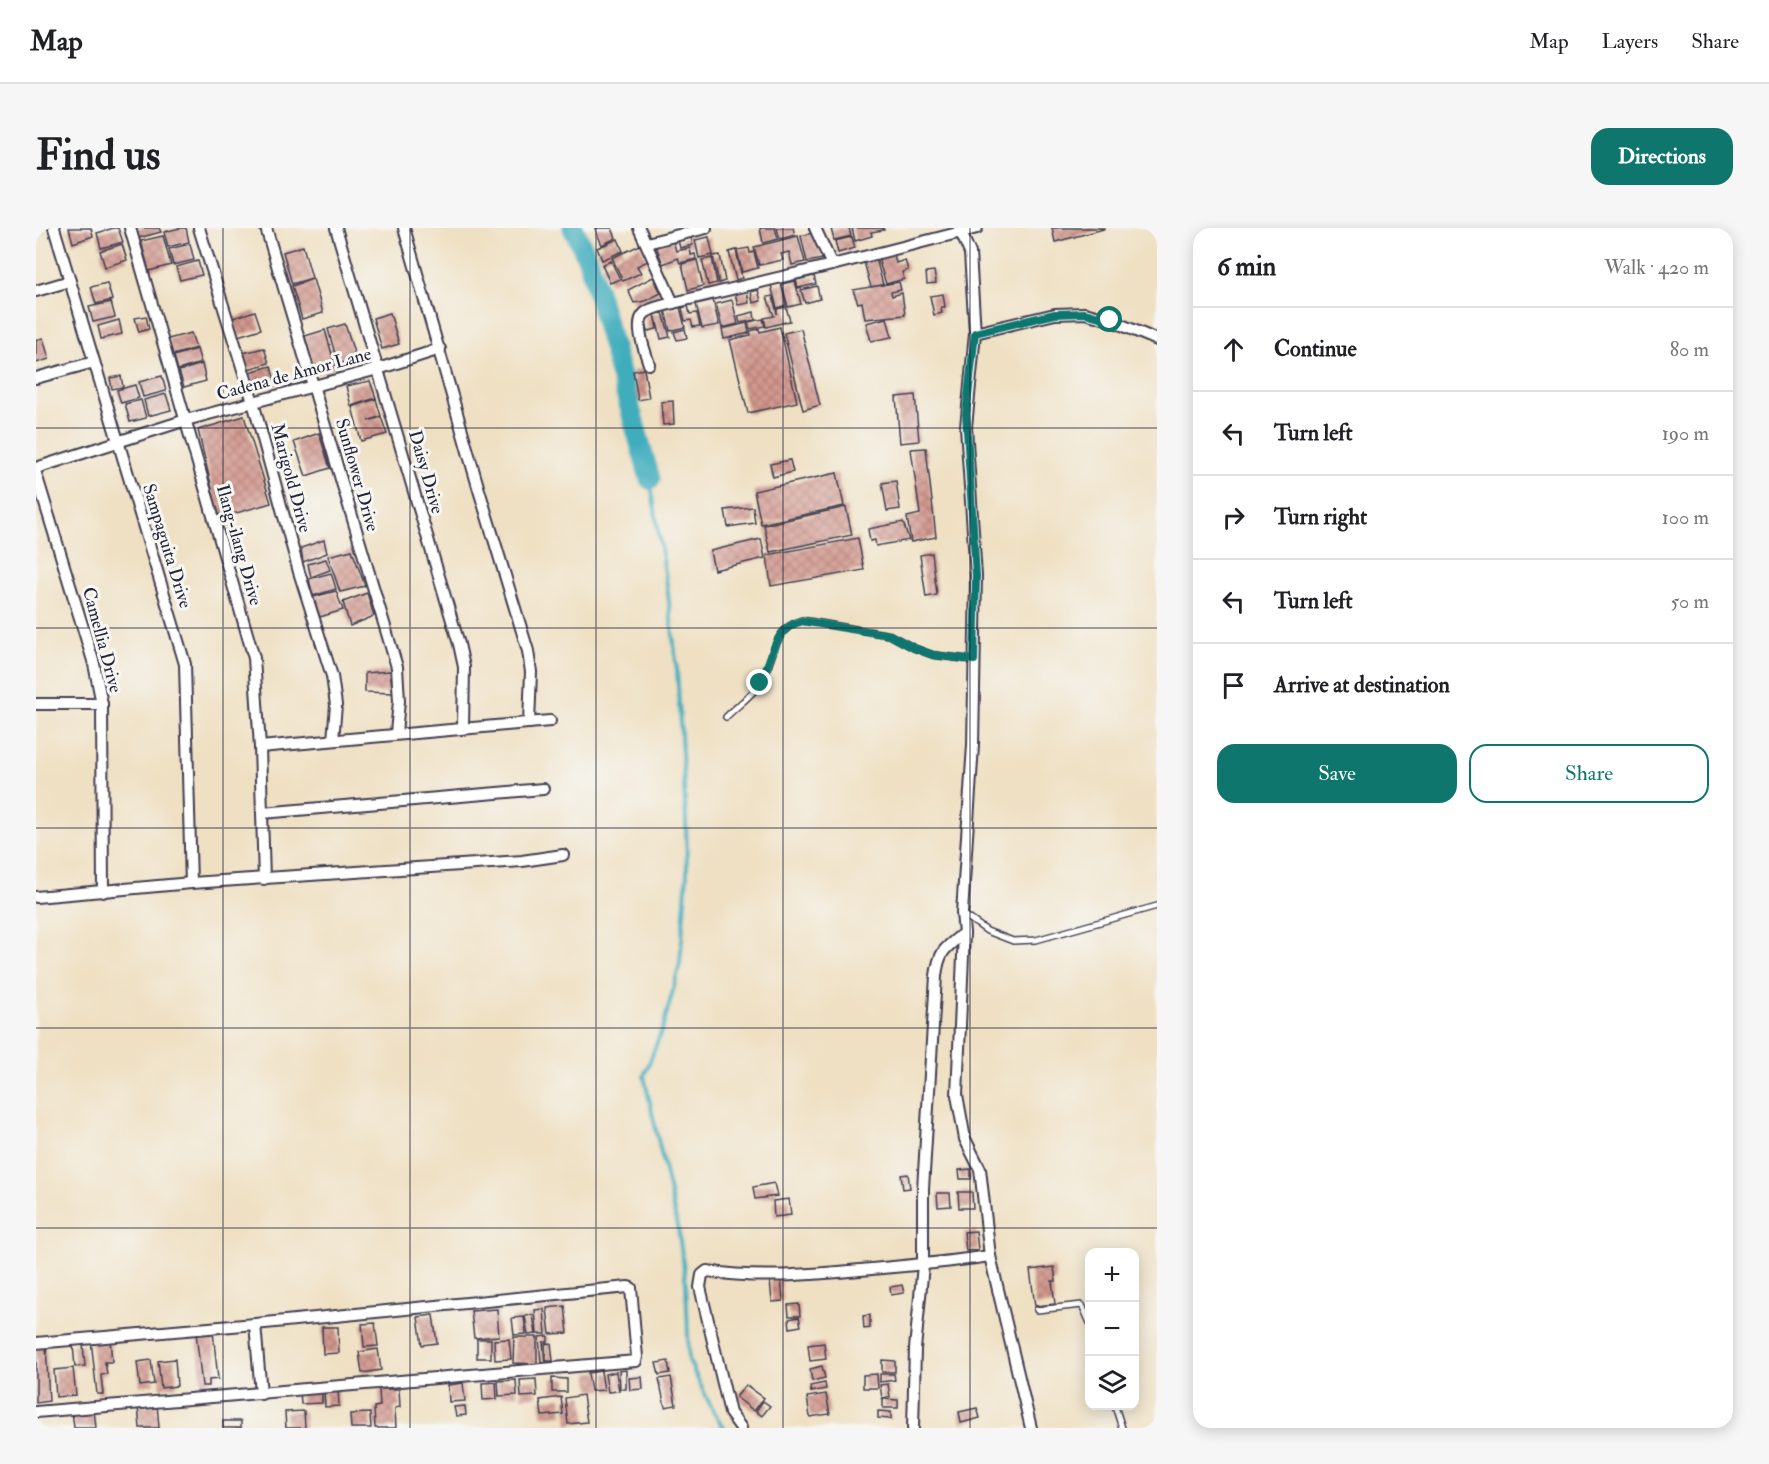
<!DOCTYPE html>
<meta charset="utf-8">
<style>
:root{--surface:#fff;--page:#f6f6f6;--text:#202124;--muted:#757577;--line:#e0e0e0;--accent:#0f766e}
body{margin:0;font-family:"IM FELL Double Pica",serif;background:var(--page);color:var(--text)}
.controls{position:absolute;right:18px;bottom:18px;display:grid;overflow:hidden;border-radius:12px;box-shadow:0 3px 15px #0003}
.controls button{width:54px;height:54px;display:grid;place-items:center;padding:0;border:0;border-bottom:2px solid var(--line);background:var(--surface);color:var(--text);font:30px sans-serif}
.stop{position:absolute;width:18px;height:18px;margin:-14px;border:4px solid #0f766e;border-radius:50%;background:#fff}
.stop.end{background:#0f766e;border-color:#fff;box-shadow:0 2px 6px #0008}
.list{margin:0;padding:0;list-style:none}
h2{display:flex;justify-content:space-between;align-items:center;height:78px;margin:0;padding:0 24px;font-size:26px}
h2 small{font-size:20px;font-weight:400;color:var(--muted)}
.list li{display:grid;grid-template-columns:39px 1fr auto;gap:18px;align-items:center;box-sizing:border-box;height:84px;padding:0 24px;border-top:2px solid var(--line)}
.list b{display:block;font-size:22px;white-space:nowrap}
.list em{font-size:20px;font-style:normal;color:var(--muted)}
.actions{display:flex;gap:12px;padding:18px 24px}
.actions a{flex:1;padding:14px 0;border:2px solid var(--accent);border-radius:18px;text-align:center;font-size:21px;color:var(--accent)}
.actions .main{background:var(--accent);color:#fff}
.icon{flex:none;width:33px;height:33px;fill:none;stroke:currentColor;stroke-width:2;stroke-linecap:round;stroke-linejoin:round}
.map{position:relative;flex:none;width:1121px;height:1200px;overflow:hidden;border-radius:18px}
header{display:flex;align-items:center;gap:36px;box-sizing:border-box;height:84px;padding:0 30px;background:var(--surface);border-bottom:2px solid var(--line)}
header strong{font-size:28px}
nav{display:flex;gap:33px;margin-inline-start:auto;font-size:21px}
.intro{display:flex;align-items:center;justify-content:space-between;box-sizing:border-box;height:144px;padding:0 36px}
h1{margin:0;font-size:42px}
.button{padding:15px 27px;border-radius:18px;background:var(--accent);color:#fff;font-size:21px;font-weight:700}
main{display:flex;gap:36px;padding:0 36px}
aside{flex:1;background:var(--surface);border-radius:18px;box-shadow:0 3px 15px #0003}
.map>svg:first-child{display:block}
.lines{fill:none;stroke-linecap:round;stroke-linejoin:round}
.stream{stroke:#3fadbd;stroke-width:4}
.river{stroke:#3fadbd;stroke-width:21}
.building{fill:url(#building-cross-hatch)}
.service-casing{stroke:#413e4f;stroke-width:8}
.minor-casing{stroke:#413e4f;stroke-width:14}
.service{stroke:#fff;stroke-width:5}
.minor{stroke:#fff;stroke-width:10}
.route{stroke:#0f766e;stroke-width:8}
.grid{fill:none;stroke:#22223b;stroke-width:1.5;stroke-opacity:0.55}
.labels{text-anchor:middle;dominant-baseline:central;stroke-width:6;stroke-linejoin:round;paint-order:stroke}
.street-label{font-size:18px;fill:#22223b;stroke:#f6f6f2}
</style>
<header>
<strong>Map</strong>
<nav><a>Map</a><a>Layers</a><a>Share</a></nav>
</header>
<div class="intro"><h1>Find us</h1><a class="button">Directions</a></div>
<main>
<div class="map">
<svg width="1121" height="1200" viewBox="0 0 1121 1200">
<defs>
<pattern id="building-cross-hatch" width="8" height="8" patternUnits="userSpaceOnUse" patternTransform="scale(1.5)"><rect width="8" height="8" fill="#d3988e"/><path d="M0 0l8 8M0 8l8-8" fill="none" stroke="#ab7c75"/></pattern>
</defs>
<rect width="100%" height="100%" fill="#f6f6f2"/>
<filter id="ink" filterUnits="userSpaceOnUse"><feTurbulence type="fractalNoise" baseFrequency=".0167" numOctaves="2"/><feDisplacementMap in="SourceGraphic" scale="12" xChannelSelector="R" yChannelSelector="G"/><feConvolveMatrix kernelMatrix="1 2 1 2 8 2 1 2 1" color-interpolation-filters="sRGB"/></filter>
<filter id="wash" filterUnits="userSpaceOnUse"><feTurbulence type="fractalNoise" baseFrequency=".008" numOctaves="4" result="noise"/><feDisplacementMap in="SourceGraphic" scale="24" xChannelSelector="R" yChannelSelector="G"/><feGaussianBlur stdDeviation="1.35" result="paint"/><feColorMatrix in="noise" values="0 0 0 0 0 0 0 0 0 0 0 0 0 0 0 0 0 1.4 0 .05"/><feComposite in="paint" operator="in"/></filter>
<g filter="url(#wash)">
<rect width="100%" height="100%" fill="#efe0c3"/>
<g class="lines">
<polyline class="stream" points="614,251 631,357 641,442 650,591 651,646 644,736 627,799 608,848 643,1006 650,1056 653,1133 678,1185 688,1200"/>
<polyline class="river" points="537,0 552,31 614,251"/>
</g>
<g id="blocks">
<g class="building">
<polygon points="33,0 55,0 57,8 37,15"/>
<polygon points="78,0 82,0 87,14 65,20 61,5"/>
<polygon points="100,0 123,0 125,4 102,10"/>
<polygon points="144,0 150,0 153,14 132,19 128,4"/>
<polygon points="562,0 576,0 580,10 566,17 559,1"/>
<polygon points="724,0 739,0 742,11 727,15"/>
<polygon points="741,0 757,0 759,7 744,11"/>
<polygon points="813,0 815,8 798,12 795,1"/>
<polygon points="816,0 847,0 848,2 835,4 836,8 819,13"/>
<polygon points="1016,0 1068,0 1068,1 1019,14"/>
<polygon points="780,4 787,31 771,34 765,8"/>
<polygon points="127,8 135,37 113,43 105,13"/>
<polygon points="762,8 769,34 756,37 753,24 745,26 747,32 723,37 718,19"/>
<polygon points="655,9 657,17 644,20 642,12"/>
<polygon points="673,9 677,27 663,30 659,12"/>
<polygon points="816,9 819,20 802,25 799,13"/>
<polygon points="582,11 587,23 566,32 561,20"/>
<polygon points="637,12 640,23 654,20 655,27 659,26 660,31 644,35 642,30 627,36 620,18"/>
<polygon points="86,16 91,32 69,39 64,23"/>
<polygon points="154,16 158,32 137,37 133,21"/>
<polygon points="604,17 612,33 601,38 605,45 587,53 576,30"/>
<polygon points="267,18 276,50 256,56 247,24"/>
<polygon points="713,20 714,25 718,24 722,40 706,44 701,22"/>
<polygon points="700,22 706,50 700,52 693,24"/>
<polygon points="858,26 860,35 869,32 872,42 866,44 868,51 850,56 842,30"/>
<polygon points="684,27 689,53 683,55 677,28"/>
<polygon points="676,30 681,55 672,57 666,32"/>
<polygon points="840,30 847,57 835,59 828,34"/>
<polygon points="661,32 667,58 652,62 646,36"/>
<polygon points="162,33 166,47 144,52 140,39"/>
<polygon points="575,33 584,51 574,55 566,37"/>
<polygon points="898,43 900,55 891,56 890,44"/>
<polygon points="778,48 780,56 762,60 760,52"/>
<polygon points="617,49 625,65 609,73 598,75 592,62"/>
<polygon points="277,51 287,85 266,91 256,58"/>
<polygon points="759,53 765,76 752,79 746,56"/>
<polygon points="863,54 865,62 855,64 856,68 866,65 869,87 829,91 826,74 822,75 817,62"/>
<polygon points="71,55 76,72 60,76 55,59"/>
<polygon points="745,55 750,77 741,80 735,57"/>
<polygon points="781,58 784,71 769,75 765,62"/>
<polygon points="722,62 725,73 717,75 715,64"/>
<polygon points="711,63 713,75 702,77 699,65"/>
<polygon points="907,66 909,79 905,79 906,85 898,87 894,68"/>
<polygon points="737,68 741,86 741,81 750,79 754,93 730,99 728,90 738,88 731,69"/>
<polygon points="677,72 683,97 666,100 660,76"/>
<polygon points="696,72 702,96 686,100 680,76"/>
<polygon points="75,74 79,89 57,94 53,79"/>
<polygon points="652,78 654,86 661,85 664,98 657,99 655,92 649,93 646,80"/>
<polygon points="644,79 649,99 634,103 629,82"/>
<polygon points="219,83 225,101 202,108 197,90"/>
<polygon points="718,84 719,92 704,95 702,88"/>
<polygon points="354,85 363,116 346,121 337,90"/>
<polygon points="627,85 634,109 625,111 619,86"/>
<polygon points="618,86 621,101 612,103 609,88"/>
<polygon points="110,88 113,101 103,104 99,90"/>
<polygon points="851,90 856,109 835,113 830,95"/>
<polygon points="727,91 729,98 714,101 712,94"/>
<polygon points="83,92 86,106 65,111 62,98"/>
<polygon points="711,95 713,105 688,111 686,101"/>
<polygon points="309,96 320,131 302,136 292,101"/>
<polygon points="744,99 761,174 712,185 694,112 715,107 714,103 723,101 724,104"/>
<polygon points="649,101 651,110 641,112 638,104"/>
<polygon points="765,101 784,177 767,182 748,105"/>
<polygon points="289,102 300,140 279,146 269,108"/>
<polygon points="155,105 160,120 137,127 132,111"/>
<polygon points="7,110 13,131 0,135 0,112"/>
<polygon points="228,120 233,135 212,141 207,125"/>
<polygon points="161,121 165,135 142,142 138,128"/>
<polygon points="166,136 170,153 148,159 143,143"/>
<polygon points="235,138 240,157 219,163 214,144"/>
<polygon points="608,141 613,170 602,172 597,143"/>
<polygon points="85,148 87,159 76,161 74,150"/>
<polygon points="126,148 130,163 107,169 103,154"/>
<polygon points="334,153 340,170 315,178 310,158"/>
<polygon points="99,157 103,170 85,175 81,162"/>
<polygon points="130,166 135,182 112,188 108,172"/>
<polygon points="879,167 883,213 864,215 860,169"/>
<polygon points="340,171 345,188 332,193 345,189 351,206 325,213 316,179"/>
<polygon points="105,172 110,190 94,194 89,176"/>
<polygon points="637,173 638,196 627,197 625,174"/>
<polygon points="208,188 235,275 183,290 162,202"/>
<polygon points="283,205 294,240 270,248 258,214"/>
<polygon points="890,220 900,309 875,314 871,289 884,286 875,221"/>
<polygon points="754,232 757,244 737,249 734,236"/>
<polygon points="801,245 808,278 725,296 718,263"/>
<polygon points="860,253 864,281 851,283 846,255"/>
<polygon points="717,279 719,295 692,299 689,282"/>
<polygon points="810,279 816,307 734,324 728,297"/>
<polygon points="867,294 873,312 840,318 839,312 834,313 832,301"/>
<polygon points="822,310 828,342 735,358 731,327"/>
<polygon points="725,311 729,330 678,342 674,323"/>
<polygon points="288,312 291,325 267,334 265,320"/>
<polygon points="316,322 329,358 304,364 292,328"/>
<polygon points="896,325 901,367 890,369 884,327"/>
<polygon points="290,331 294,342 275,349 272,336"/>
<polygon points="295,345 300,361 277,368 273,351"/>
<polygon points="300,363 307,382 284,389 277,369"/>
<polygon points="331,365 338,388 314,398 307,374"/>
<polygon points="354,443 357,465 329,464 329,445"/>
<polygon points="935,941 935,951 924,951 923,942"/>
<polygon points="872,946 874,960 867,961 865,947"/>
<polygon points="738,955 741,968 719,971 717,959"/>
<polygon points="922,964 936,964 937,980 923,980"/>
<polygon points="901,965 914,965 915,978 902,979"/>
<polygon points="753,971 755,987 738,989 737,973"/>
<polygon points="940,1003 942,1022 930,1023 928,1004"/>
<polygon points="1018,1039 1020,1053 1016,1053 1019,1076 999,1078 994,1042"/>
<polygon points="745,1051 747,1073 736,1074 734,1052"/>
<polygon points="866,1057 868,1065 855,1067 854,1059"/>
<polygon points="763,1076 764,1088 753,1088 752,1077"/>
<polygon points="529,1078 532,1105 514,1106 511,1080"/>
<polygon points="461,1081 463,1108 438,1110 435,1083"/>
<polygon points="508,1081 510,1106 501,1106 499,1082"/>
<polygon points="397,1087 401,1115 386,1117 382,1089"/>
<polygon points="497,1087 500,1106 492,1107 489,1088"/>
<polygon points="834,1087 834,1100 828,1101 827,1088"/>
<polygon points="488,1089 490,1106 478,1107 476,1090"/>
<polygon points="763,1089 765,1098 754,1100 753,1091"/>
<polygon points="339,1095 342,1118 328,1119 326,1096"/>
<polygon points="286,1099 302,1099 303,1125 287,1126"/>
<polygon points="177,1103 182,1151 173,1152 173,1158 166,1158 160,1104"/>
<polygon points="512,1108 512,1114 507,1114 509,1136 505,1136 503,1109"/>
<polygon points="478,1109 501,1109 501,1136 477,1135"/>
<polygon points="74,1111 76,1134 69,1134 71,1146 65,1147 67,1166 61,1166 55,1112"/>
<rect x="441" y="1111" width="14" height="19"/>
<polygon points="473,1111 475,1131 459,1132 458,1112"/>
<polygon points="515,1115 517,1133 510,1133 509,1116"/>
<polygon points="788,1115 790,1131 774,1133 772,1117"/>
<polygon points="10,1117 13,1173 0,1175 0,1118"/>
<polygon points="37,1117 47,1117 49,1138 39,1139"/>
<polygon points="342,1121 345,1142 326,1145 323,1124"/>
<polygon points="139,1131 141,1158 125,1160 122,1133"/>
<polygon points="115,1132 118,1156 104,1158 101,1134"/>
<polygon points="846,1132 859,1133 859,1144 846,1144"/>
<polygon points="632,1133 634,1145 623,1147 620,1135"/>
<polygon points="786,1138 789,1150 776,1153 774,1141"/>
<polygon points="37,1140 40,1167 20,1169 18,1142"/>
<polygon points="590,1142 590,1161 584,1161 583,1143"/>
<polygon points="565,1143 568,1162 555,1163 552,1145"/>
<polygon points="580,1144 583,1163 572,1164 569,1146"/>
<polygon points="841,1146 842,1160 827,1160 827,1147"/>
<polygon points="844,1146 858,1146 859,1152 844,1154"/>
<polygon points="606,1149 607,1161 594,1162 593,1150"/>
<polygon points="635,1149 640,1177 629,1179 623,1151"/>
<polygon points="516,1150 531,1151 531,1164 516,1164"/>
<polygon points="500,1151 501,1168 485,1169 484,1152"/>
<polygon points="480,1152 481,1167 463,1168 462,1153"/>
<polygon points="460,1154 461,1171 447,1172 446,1155"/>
<polygon points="427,1155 429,1173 413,1174 412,1157"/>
<polygon points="789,1155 790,1161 775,1164 774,1158"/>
<polygon points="852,1156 854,1169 846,1170 844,1157"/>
<polygon points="710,1157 728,1170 718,1183 700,1169"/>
<polygon points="302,1161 303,1178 289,1179 288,1162"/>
<polygon points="343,1161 363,1161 364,1179 359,1180 360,1200 339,1200 338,1179 344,1178"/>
<polygon points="286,1162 286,1175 265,1176 264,1163"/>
<polygon points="790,1166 794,1186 774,1189 771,1169"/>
<polygon points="547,1167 551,1194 532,1196 529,1170"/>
<polygon points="525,1169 527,1186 506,1188 504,1172"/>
<polygon points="847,1171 862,1172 862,1180 847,1180"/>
<polygon points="727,1173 734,1178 726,1188 720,1183"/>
<polygon points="121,1176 123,1200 104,1200 102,1178"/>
<polygon points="429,1178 430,1187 420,1188 418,1179"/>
<polygon points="941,1180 944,1190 925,1195 923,1184"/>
<polygon points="58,1182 60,1200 38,1200 36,1183"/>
<polygon points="268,1183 269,1200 250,1200 249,1184"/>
<polygon points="842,1183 855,1184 855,1191 842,1190"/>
<polygon points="334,1185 335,1200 315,1200 314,1186"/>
<rect x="187" y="1193" width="18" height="7"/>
</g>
</g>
</g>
<g filter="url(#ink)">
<use href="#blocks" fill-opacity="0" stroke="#413e4f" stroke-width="1.5"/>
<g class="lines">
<g class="service-casing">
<g id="service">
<path d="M 690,489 C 701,478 715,468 724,456 C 739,433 735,401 766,392 L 854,407 L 878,420 L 897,427 L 938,432"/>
<polyline points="927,686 951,703 977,713 1000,712 1121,678"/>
<polyline points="1001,1082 1046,1077 1054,1095"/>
<polyline points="1079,1178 1086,1200"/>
</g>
</g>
<g class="minor-casing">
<g id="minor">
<polyline points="18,0 149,436 155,655"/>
<polyline points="94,0 218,430 224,519 228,651"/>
<polyline points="163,0 217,174 263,344 296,448 300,477 297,512"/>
<polyline points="230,0 361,439 363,473 360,505"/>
<polyline points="300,0 423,416 428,439 427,500"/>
<polyline points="368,0 443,262 492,423 495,444 493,495"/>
<polyline points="603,0 637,75"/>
<polyline points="779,0 796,37"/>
<polyline points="923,0 934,25 939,105 930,199 940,348 937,517 926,685 928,705 921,867 929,911 944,941 954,1028 995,1200"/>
<polyline points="611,15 670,0"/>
<polyline points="0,63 34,53"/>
<polyline points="939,105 1019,86 1049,85 1074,92 1121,112"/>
<path d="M 613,136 C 609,123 597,95 609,85 C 616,79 628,78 637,75 L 796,37 L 941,0"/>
<polyline points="0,150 58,134"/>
<polyline points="0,240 150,192 342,141 404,121"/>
<polyline points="0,246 58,436 66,476 67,664"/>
<polyline points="0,476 66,476"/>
<polyline points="224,519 514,493"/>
<polyline points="226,585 507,561"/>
<polyline points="0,669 155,655 486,633 527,627"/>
<polyline points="219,1096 225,1166"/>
<polyline points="0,1115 219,1096 592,1059 595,1060 601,1129 600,1133 0,1184"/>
<path d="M 705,1200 L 694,1185 L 664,1059 L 666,1047 L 671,1043 C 719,1051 765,1047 813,1043 C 860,1039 907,1035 954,1028"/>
<path d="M 877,1200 L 879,1121 L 887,1037 L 887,961 L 900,748 C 903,723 909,720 928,705"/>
</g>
</g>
<use href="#service" class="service"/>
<use href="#minor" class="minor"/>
</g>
</g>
<g class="lines" filter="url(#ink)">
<path class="route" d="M 724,455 C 737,432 736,400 766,393 L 854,407 L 878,420 L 897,427 L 938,432 L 940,348 L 930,186 L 939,105 L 1019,86 L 1049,85 L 1074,92"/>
</g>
<path class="grid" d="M 187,0 L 187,1200M 374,0 L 374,1200M 560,0 L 560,1200M 747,0 L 747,1200M 934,0 L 934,1200M 0,200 L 1121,200M 0,400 L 1121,400M 0,600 L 1121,600M 0,800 L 1121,800M 0,1000 L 1121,1000"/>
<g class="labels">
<g class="street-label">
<text transform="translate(258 146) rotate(-15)">Cadena de Amor Lane</text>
<text transform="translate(390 244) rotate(74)">Daisy Drive</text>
<text transform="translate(321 247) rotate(74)">Sunflower Drive</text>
<text transform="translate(255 250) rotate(75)">Marigold Drive</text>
<text transform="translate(203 317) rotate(74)">Ilang-ilang Drive</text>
<text transform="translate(131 318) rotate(73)">Sampaguita Drive</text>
<text transform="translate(66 412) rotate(75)">Camellia Drive</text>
</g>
</g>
</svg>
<div class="controls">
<button>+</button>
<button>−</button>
<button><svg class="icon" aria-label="layers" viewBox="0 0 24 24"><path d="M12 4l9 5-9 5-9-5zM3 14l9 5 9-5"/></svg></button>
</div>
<div class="stop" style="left:1074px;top:92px"></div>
<div class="stop end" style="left:724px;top:455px"></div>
</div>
<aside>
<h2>6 min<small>Walk · 420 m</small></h2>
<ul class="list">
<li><svg class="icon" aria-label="ahead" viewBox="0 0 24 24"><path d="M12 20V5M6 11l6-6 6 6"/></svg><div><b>Continue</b></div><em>80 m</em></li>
<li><svg class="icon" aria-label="left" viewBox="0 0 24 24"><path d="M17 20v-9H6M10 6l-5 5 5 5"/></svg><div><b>Turn left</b></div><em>190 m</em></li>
<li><svg class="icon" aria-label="right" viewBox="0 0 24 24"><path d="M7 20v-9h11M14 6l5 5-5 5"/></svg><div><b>Turn right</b></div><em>100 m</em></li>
<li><svg class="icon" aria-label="left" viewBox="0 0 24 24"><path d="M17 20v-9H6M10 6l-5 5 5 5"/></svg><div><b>Turn left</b></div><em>50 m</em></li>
<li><svg class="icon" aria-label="arrive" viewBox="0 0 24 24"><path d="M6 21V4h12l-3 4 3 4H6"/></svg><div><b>Arrive at destination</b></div></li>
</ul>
<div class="actions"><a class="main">Save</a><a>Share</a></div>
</aside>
</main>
